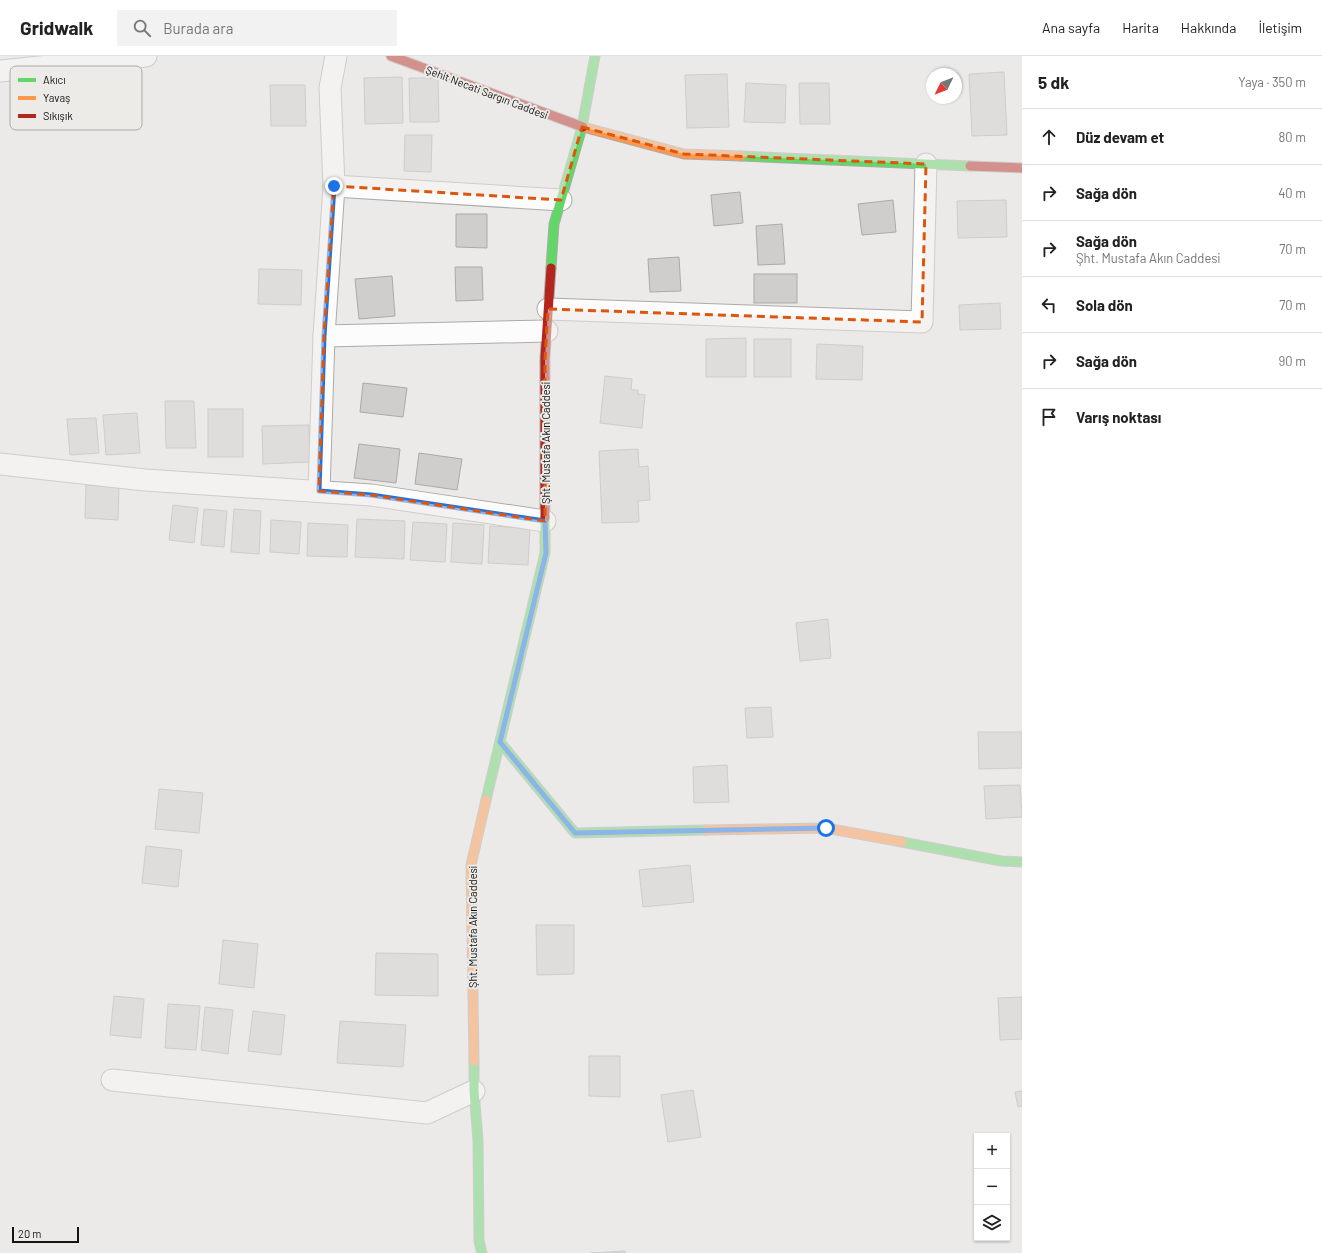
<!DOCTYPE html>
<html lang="tr">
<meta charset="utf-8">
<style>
:root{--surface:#fff;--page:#f2f2f2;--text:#222;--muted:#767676;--line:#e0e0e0}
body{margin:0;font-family:Barlow,sans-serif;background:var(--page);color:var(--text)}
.controls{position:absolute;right:12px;bottom:12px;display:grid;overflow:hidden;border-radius:0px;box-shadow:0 1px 3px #0004}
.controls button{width:36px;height:36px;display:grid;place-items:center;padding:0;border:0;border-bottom:1px solid var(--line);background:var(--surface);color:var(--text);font:20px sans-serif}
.compass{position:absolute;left:926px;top:12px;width:36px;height:36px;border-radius:50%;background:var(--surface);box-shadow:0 1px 3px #0004;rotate:227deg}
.scale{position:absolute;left:12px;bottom:10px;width:67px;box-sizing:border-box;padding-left:4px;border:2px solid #141413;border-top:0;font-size:11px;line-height:14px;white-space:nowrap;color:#141413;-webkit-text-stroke:3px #ecebe7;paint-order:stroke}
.stop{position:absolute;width:12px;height:12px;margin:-9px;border:3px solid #1a73e8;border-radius:50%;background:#fff}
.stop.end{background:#1a73e8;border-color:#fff;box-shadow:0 1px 4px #0008}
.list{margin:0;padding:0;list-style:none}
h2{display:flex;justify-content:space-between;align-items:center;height:52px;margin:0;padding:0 16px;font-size:17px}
h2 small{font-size:13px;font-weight:400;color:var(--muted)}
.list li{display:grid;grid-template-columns:26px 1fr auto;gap:12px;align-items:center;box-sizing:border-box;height:56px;padding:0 16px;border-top:1px solid var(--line)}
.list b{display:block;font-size:15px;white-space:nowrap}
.list p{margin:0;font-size:13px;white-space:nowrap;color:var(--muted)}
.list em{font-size:13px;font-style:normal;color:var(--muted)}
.icon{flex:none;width:22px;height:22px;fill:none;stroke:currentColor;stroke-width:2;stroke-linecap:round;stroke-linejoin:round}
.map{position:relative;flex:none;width:1022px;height:1197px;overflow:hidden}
header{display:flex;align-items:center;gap:24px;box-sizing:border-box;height:56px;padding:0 20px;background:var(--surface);border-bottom:1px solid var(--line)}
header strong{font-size:19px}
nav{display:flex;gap:22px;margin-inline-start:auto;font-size:14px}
.search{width:280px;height:36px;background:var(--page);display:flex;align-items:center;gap:10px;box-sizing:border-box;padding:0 14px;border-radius:0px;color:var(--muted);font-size:15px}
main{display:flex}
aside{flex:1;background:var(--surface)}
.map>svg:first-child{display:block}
.building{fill:#cfcecc;stroke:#abaaa9}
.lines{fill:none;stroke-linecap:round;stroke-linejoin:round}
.street-casing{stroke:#acaba9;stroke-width:23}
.fast-casing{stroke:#acaba9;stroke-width:11}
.slow-casing{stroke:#acaba9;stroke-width:11}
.jam-casing{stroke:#acaba9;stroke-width:11}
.street{stroke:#fcfcfc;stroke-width:21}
.fast{stroke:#63d668;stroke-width:9}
.slow{stroke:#ff974d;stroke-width:9}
.jam{stroke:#b3261e;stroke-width:9}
.route{stroke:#1a73e8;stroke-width:5}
.marked{fill:none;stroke:#dd560c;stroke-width:3;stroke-dasharray:8 5;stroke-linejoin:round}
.labels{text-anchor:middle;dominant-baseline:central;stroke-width:4;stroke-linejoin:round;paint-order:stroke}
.street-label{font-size:11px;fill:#141413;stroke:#ecebe7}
.key{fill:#ecebe7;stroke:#abaaa7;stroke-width:1}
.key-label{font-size:11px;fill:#141413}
</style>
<header>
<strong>Gridwalk</strong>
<div class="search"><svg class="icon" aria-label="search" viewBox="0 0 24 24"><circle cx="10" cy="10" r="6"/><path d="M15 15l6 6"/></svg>Burada ara</div>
<nav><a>Ana sayfa</a><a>Harita</a><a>Hakkında</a><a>İletişim</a></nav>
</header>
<main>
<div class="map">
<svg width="1022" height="1197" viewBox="0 0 1022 1197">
<rect width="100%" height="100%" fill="#ebeae8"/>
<g class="building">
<polygon points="1004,16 1007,79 972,80 969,18"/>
<polygon points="727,18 729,71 687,72 685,19"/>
<polygon points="402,21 403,67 365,68 364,22"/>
<polygon points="409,22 438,22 439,66 410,66"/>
<polygon points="746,27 786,29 785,67 744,66"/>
<polygon points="799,27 829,27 830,68 800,68"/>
<polygon points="270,29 305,29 306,70 271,70"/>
<polygon points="405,79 432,79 431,116 404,115"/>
<polygon points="740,136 743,167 714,170 711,139"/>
<polygon points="893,144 896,176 862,179 858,148"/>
<polygon points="1006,144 1007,181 958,182 957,145"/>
<polygon points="456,158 487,158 487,192 456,191"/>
<polygon points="782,168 785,208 758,209 756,170"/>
<polygon points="679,201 681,235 650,236 648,203"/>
<polygon points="455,211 482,211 483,244 456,245"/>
<polygon points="259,213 302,214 301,249 258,248"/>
<rect x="754" y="218" width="43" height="29"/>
<polygon points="392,220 395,260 359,263 355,223"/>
<polygon points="1000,247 1001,273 960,274 959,249"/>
<polygon points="746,282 746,321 706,321 706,283"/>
<rect x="754" y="283" width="37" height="38"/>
<polygon points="817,288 863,290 862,324 816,323"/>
<polygon points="605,320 632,323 631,334 638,334 638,338 645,339 642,372 600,367"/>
<polygon points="363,327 407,332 403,361 360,356"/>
<polygon points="165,345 194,345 196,392 166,392"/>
<rect x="208" y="353" width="35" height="48"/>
<polygon points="137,357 140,397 106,399 103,359"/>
<polygon points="96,362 99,397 70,399 67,363"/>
<polygon points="309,369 310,406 263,408 262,370"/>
<polygon points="359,388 400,393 396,427 354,422"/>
<polygon points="638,393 639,411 648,410 650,444 638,445 639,466 602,467 599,395"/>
<polygon points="419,397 462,403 457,434 415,428"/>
<polygon points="86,429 119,431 118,464 85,462"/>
<polygon points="173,449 198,452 194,487 169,484"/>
<polygon points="204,453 227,455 224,491 201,489"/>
<polygon points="234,453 261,455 259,498 231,496"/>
<polygon points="357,463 405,465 404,503 355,501"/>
<polygon points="271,464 301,466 299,498 270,496"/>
<polygon points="413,466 447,468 445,506 410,504"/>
<polygon points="308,467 348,469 347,501 307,500"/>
<polygon points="453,467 484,469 482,508 451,506"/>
<polygon points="490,470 530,472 528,509 488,507"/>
<polygon points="828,563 831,602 800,605 796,567"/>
<polygon points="771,651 773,681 747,682 745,652"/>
<polygon points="978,676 1022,676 1022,712 979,713"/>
<polygon points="727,709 729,746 694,747 693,711"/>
<polygon points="1020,729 1022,761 986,763 984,730"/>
<polygon points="159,733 203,737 199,777 155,773"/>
<polygon points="146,790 182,794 178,831 142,827"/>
<polygon points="690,809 694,846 643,851 639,814"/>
<polygon points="536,869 574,869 574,918 537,919"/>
<polygon points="223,884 258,888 254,932 219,928"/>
<polygon points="376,897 438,898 438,940 375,939"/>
<polygon points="114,940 144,943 141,982 110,979"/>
<polygon points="1022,941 1022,983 1000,984 998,942"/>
<polygon points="168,948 200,950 196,994 165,992"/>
<polygon points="205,951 233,954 228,998 201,994"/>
<polygon points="253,955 285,959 281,999 248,995"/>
<polygon points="340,965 406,969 403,1011 337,1007"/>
<polygon points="589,1000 620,1000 620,1041 589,1040"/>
<polygon points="693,1034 701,1081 668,1086 661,1039"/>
<polygon points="1022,1035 1022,1050 1018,1051 1015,1036"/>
<polygon points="625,1195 625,1197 591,1197"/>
</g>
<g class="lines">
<g class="street-casing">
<g id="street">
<polyline points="0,15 146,0"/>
<polyline points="334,130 561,144"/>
<polyline points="548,253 922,266 926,108"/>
<polyline points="324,280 547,275"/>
<polyline points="0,408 145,424 371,439 545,465"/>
<polyline points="319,435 324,280 334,130 330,32 336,0"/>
<polyline points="112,1024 427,1057 474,1035"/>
</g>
</g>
<g class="fast-casing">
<g id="fast">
<polyline points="741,100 970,110"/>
<polyline points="551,212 554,168 582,71 595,0"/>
<polyline points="500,686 575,777 706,774"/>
<polyline points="486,744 545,497 545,462"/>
<polyline points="902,786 1001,805 1022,806"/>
<polyline points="474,1005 474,1035 478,1084 479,1185 482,1197"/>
</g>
</g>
<g class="slow-casing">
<g id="slow">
<polyline points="583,71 684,98 741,100"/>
<polyline points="706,774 826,772 902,786"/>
<polyline points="474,1005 471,809 486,744"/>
</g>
</g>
<g class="jam-casing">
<g id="jam">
<polyline points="391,0 583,71"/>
<polyline points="970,110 1022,112"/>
<polyline points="545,462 545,302 551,212"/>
</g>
</g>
<use href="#street" class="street"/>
<use href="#fast" class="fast"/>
<use href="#slow" class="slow"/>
<use href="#jam" class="jam"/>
</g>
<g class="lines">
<polyline class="route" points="334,130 324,280 319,435 371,439 545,465 546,497 500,686 575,777 826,772"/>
</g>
<path d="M0 0H1022V1197H0ZM 582,71 L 684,98 L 926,108 L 922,266 L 548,253 L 545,302 L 545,465 L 371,439 L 319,435 L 324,280 L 334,130 L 561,144 Z" fill="#ebeae8" fill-opacity=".55" fill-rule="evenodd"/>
<path class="marked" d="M 582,71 L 684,98 L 926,108 L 922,266 L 548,253 L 545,302 L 545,465 L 371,439 L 319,435 L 324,280 L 334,130 L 561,144 Z"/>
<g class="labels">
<g class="street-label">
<text transform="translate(487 36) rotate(21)">Şehit Necati Sargın Caddesi</text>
<text transform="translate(545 387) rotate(-90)">Şht. Mustafa Akın Caddesi</text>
<text transform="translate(472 871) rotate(-90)">Şht. Mustafa Akın Caddesi</text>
</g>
</g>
<rect x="10" y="10" width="132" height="64" rx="6" class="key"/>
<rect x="18" y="22" width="18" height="4" fill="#63d668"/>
<rect x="18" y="40" width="18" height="4" fill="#ff974d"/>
<rect x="18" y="58" width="18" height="4" fill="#b3261e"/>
<g class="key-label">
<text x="43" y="28">Akıcı</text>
<text x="43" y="46">Yavaş</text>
<text x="43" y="64">Sıkışık</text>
</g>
</svg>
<div class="controls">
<button>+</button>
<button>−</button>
<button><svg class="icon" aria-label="layers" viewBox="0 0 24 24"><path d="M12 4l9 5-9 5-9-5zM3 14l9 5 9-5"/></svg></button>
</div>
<svg class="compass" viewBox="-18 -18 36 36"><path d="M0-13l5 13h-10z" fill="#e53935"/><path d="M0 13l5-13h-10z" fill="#767676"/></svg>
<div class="scale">20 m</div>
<div class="stop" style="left:826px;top:772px"></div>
<div class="stop end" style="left:334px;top:130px"></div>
</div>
<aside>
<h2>5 dk<small>Yaya · 350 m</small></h2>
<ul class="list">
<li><svg class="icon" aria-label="ahead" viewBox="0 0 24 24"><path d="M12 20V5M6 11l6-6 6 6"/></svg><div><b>Düz devam et</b></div><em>80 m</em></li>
<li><svg class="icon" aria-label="right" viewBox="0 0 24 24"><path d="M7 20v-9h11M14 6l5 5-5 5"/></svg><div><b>Sağa dön</b></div><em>40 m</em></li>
<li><svg class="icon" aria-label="right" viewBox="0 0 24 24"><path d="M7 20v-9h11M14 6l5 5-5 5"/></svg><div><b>Sağa dön</b><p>Şht. Mustafa Akın Caddesi</p></div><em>70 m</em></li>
<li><svg class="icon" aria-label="left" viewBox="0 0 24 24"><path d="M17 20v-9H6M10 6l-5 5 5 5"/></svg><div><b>Sola dön</b></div><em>70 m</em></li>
<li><svg class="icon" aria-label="right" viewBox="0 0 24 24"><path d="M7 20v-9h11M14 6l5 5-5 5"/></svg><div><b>Sağa dön</b></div><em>90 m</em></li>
<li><svg class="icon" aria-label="arrive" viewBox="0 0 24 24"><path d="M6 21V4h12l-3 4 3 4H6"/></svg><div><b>Varış noktası</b></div></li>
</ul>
</aside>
</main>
